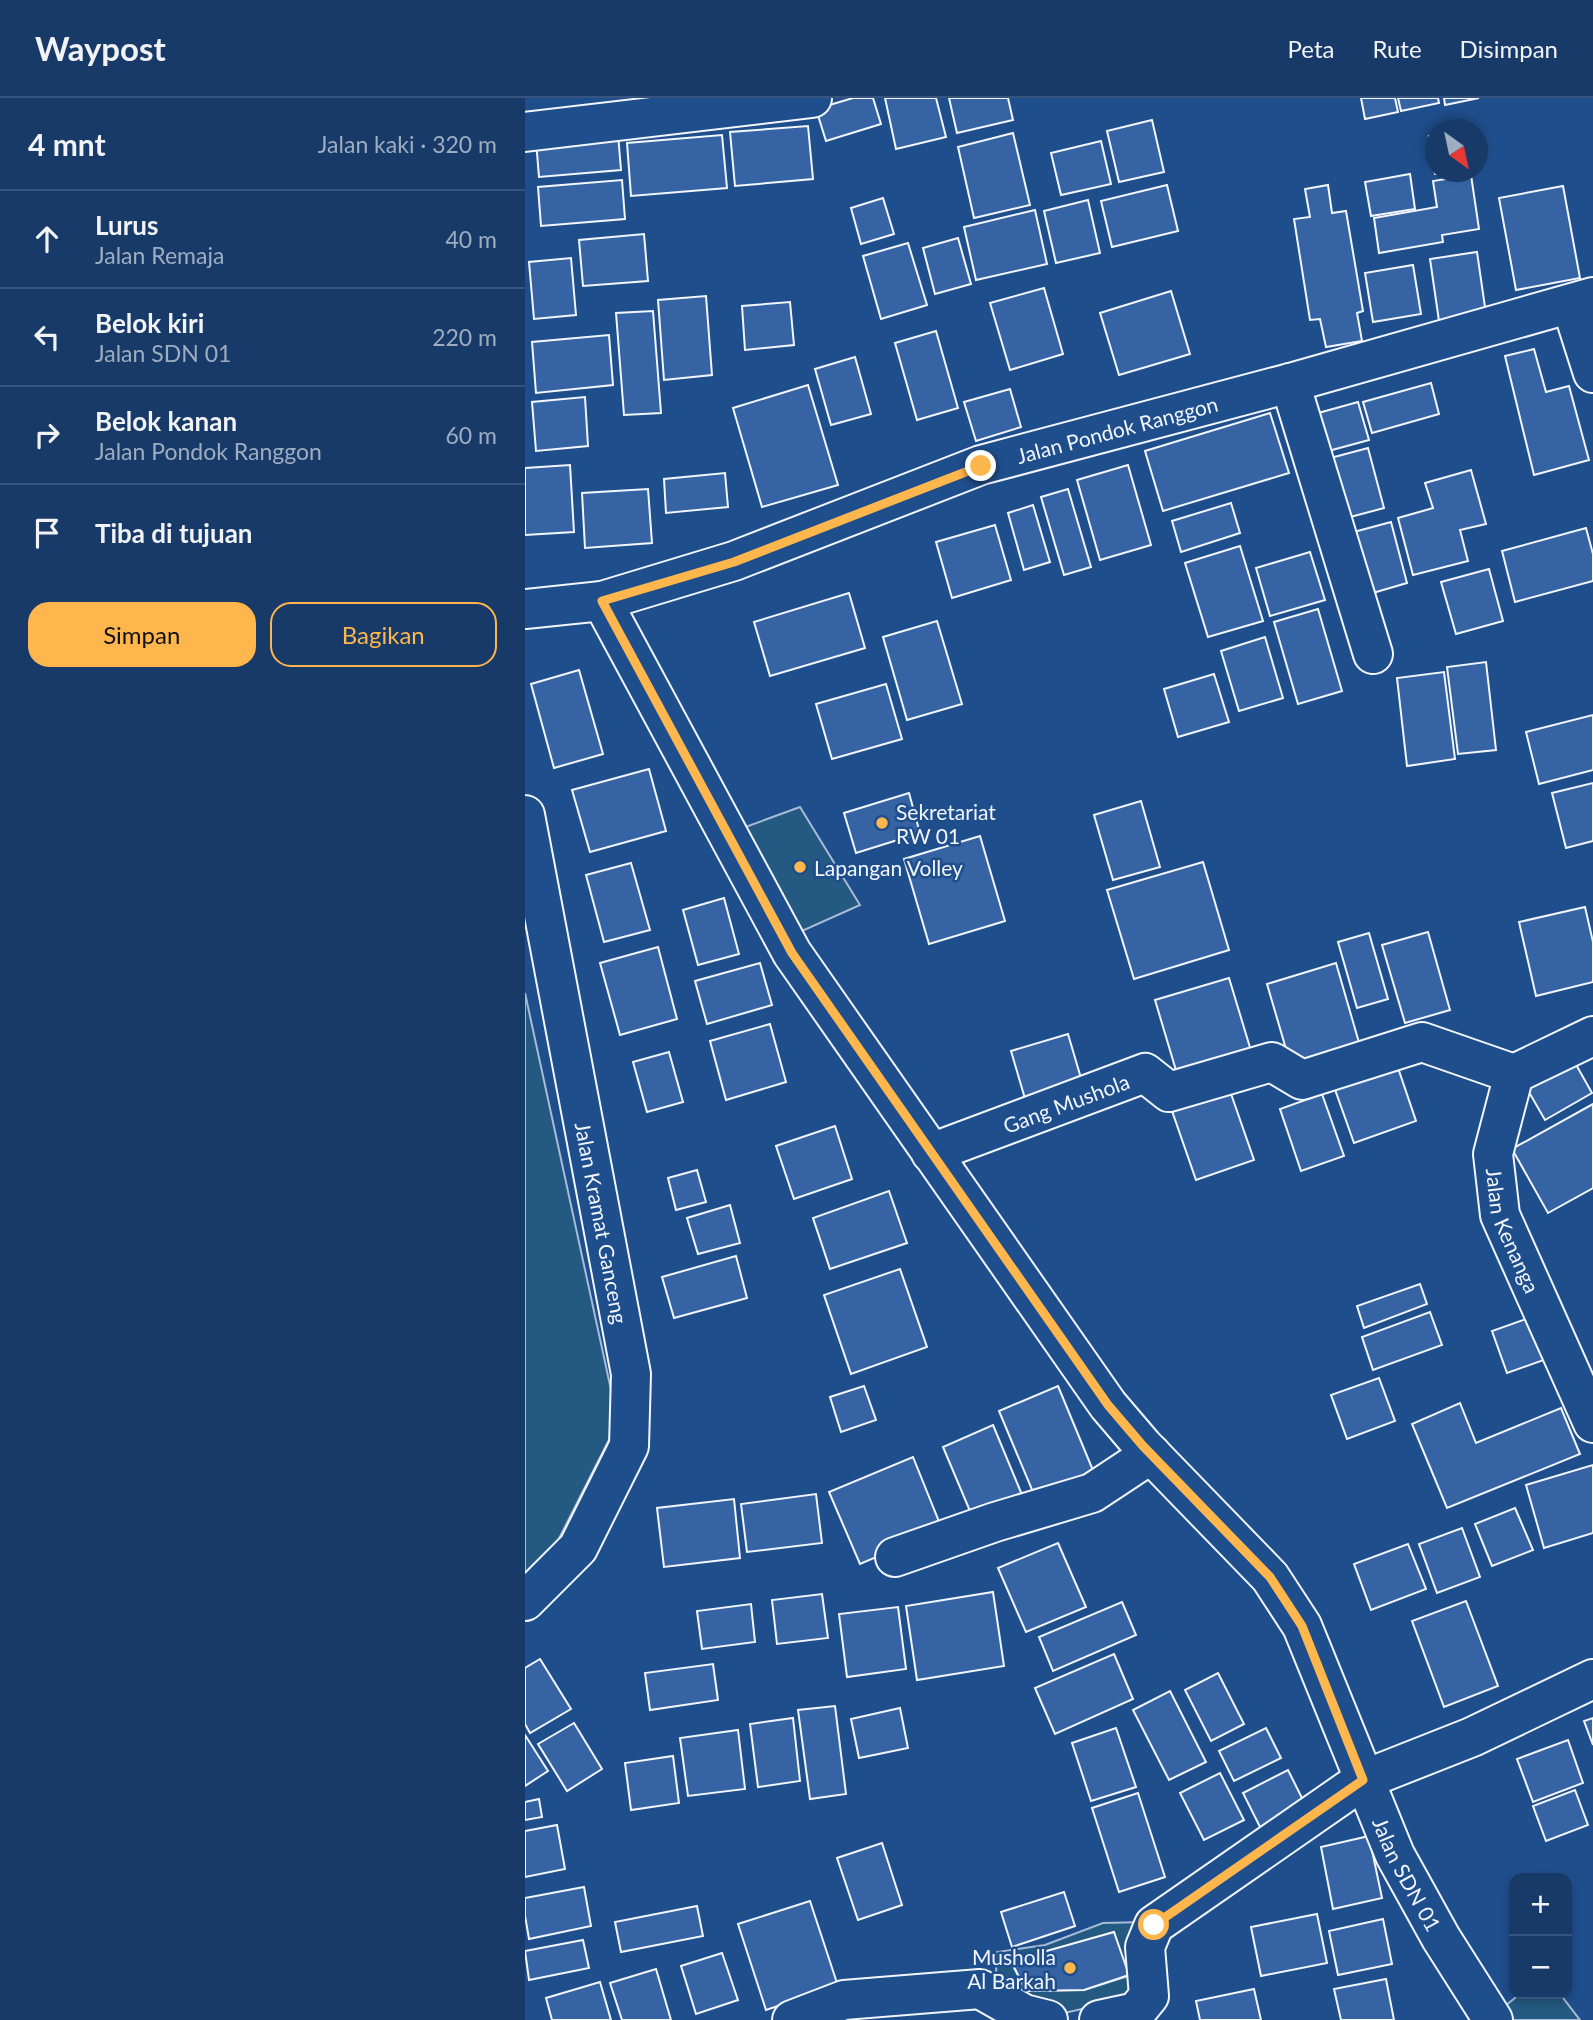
<!DOCTYPE html>
<html lang="id">
<meta charset="utf-8">
<style>
:root{--surface:#173a69;--page:#244571;--text:#f1f3f6;--muted:#9eadc0;--line:#36547d;--accent:#ffb74d}
body{margin:0;font-family:Lato,sans-serif;background:var(--page);color:var(--text)}
.controls{position:absolute;right:21px;bottom:21px;display:grid;overflow:hidden;border-radius:14px;box-shadow:0 4px 10px #0003}
.controls button{width:63px;height:63px;display:grid;place-items:center;padding:0;border:0;border-bottom:2px solid var(--line);background:var(--surface);color:var(--text);font:35px sans-serif}
.compass{position:absolute;left:900px;top:21px;width:63px;height:63px;border-radius:50%;background:var(--surface);box-shadow:0 4px 10px #0003;rotate:147deg}
.stop{position:absolute;width:21px;height:21px;margin:-16px;border:5px solid #ffb74d;border-radius:50%;background:#fff}
.stop.end{background:#ffb74d;border-color:#fff;box-shadow:0 2px 7px #0008}
.list{margin:0;padding:0;list-style:none}
h2{display:flex;justify-content:space-between;align-items:center;height:91px;margin:0;padding:0 28px;font-size:30px}
h2 small{font-size:23px;font-weight:400;color:var(--muted)}
.list li{display:grid;grid-template-columns:46px 1fr auto;gap:21px;align-items:center;box-sizing:border-box;height:98px;padding:0 28px;border-top:2px solid var(--line)}
.list b{display:block;font-size:26px;white-space:nowrap}
.list p{margin:0;font-size:23px;white-space:nowrap;color:var(--muted)}
.list em{font-size:23px;font-style:normal;color:var(--muted)}
.actions{display:flex;gap:14px;padding:21px 28px}
.actions a{flex:1;padding:16px 0;border:2px solid var(--accent);border-radius:21px;text-align:center;font-size:24px;color:var(--accent)}
.actions .main{background:var(--accent);color:#111}
.icon{flex:none;width:38px;height:38px;fill:none;stroke:currentColor;stroke-width:2;stroke-linecap:round;stroke-linejoin:round}
.map{position:relative;flex:none;width:1068px;height:1922px;overflow:hidden}
header{display:flex;align-items:center;gap:42px;box-sizing:border-box;height:98px;padding:0 35px;background:var(--surface);border-bottom:2px solid var(--line)}
header strong{font-size:33px}
nav{display:flex;gap:38px;margin-inline-start:auto;font-size:24px}
main{display:flex}
aside{flex:1;background:var(--surface)}
.map>svg:first-child{display:block}
.green{fill:#245a82;stroke:#a8bbd7;stroke-width:2;fill-rule:evenodd}
.building{fill:#3563a3;stroke:#f2f6ff;stroke-width:2}
.lines{fill:none;stroke-linecap:round;stroke-linejoin:round}
.minor-casing{stroke:#f2f6ff;stroke-width:42}
.minor{stroke:#1f4e8c;stroke-width:38}
.route{stroke:#ffb74d;stroke-width:9}
.poi-dot{fill:#ffb74d;stroke:#1f4e8c;stroke-width:2.5}
.labels{text-anchor:middle;dominant-baseline:central;stroke-width:5;stroke-linejoin:round;paint-order:stroke}
.street-label{font-size:21px;fill:#f2f6ff;stroke:#1f4e8c}
.poi-label{font-size:21px;fill:#f2f6ff;stroke:#1f4e8c;text-anchor:start}
</style>
<header>
<strong>Waypost</strong>
<nav><a>Peta</a><a>Rute</a><a>Disimpan</a></nav>
</header>
<main>
<aside>
<h2>4 mnt<small>Jalan kaki · 320 m</small></h2>
<ul class="list">
<li><svg class="icon" aria-label="ahead" viewBox="0 0 24 24"><path d="M12 20V5M6 11l6-6 6 6"/></svg><div><b>Lurus</b><p>Jalan Remaja</p></div><em>40 m</em></li>
<li><svg class="icon" aria-label="left" viewBox="0 0 24 24"><path d="M17 20v-9H6M10 6l-5 5 5 5"/></svg><div><b>Belok kiri</b><p>Jalan SDN 01</p></div><em>220 m</em></li>
<li><svg class="icon" aria-label="right" viewBox="0 0 24 24"><path d="M7 20v-9h11M14 6l5 5-5 5"/></svg><div><b>Belok kanan</b><p>Jalan Pondok Ranggon</p></div><em>60 m</em></li>
<li><svg class="icon" aria-label="arrive" viewBox="0 0 24 24"><path d="M6 21V4h12l-3 4 3 4H6"/></svg><div><b>Tiba di tujuan</b></div></li>
</ul>
<div class="actions"><a class="main">Simpan</a><a>Bagikan</a></div>
</aside>
<div class="map">
<svg width="1068" height="1922" viewBox="0 0 1068 1922">
<rect width="100%" height="100%" fill="#1f4e8c"/>
<g class="green">
<polygon points="275,709 335,807 277,833 215,731"/>
<polygon points="0,895 93,1324 16,1476 0,1490"/>
<path d="M 620,1824 L 614,1898 L 535,1916 L 498,1908 L 471,1875 L 472,1854 L 520,1847 L 578,1825 ZM 589,1834 L 603,1878 L 559,1892 L 501,1893 L 486,1864 Z"/>
<polygon points="995,1896 1035,1896 1055,1922 988,1922 980,1908"/>
</g>
<g class="building">
<polygon points="328,0 348,0 356,26 301,43 291,11"/>
<polygon points="360,0 411,0 421,39 371,51"/>
<polygon points="424,0 483,0 488,22 432,35"/>
<polygon points="836,0 870,0 873,14 840,21"/>
<polygon points="873,0 913,0 914,5 876,13"/>
<polygon points="919,0 954,0 920,7"/>
<polygon points="627,22 639,74 594,84 582,33"/>
<polygon points="283,28 288,81 210,88 205,34"/>
<polygon points="488,35 505,107 449,120 433,49"/>
<polygon points="93,36 96,72 14,79 11,43"/>
<polygon points="911,36 911,74 928,74 910,76 904,38"/>
<polygon points="197,37 202,90 106,98 102,45"/>
<polygon points="576,43 586,86 536,97 526,55"/>
<polygon points="885,76 890,111 846,118 840,84"/>
<polygon points="946,77 954,131 917,137 918,144 854,155 849,120 912,109 908,83"/>
<polygon points="97,82 100,121 16,128 13,89"/>
<polygon points="642,87 653,133 587,149 576,103"/>
<polygon points="803,87 807,115 821,113 838,213 832,215 837,243 801,249 795,221 785,222 769,121 785,119 780,91"/>
<polygon points="1038,88 1055,180 991,192 974,100"/>
<polygon points="358,100 369,136 336,146 326,110"/>
<polygon points="563,102 575,155 531,165 519,113"/>
<polygon points="510,112 522,166 451,182 439,129"/>
<polygon points="119,136 123,183 58,188 54,142"/>
<polygon points="433,140 446,186 410,196 398,150"/>
<polygon points="383,145 402,207 356,221 338,158"/>
<polygon points="952,154 961,216 914,223 905,161"/>
<polygon points="46,160 51,217 9,221 4,164"/>
<polygon points="888,167 896,216 848,224 840,175"/>
<polygon points="519,190 538,256 485,272 465,205"/>
<polygon points="646,193 665,256 594,277 575,215"/>
<polygon points="181,198 187,277 139,282 133,202"/>
<polygon points="265,204 269,247 220,252 217,208"/>
<polygon points="128,213 136,315 99,317 91,215"/>
<polygon points="411,233 433,310 392,322 370,245"/>
<polygon points="84,237 88,287 11,295 7,244"/>
<polygon points="1009,251 1021,294 1044,288 1064,362 1009,377 980,258"/>
<polygon points="330,259 346,316 306,327 290,271"/>
<polygon points="906,285 914,316 847,335 838,304"/>
<polygon points="283,287 313,387 237,409 208,310"/>
<polygon points="485,291 496,329 451,343 439,304"/>
<polygon points="60,299 63,348 11,353 7,304"/>
<polygon points="833,304 844,342 796,355 786,317"/>
<polygon points="745,315 764,375 638,413 620,353"/>
<polygon points="843,350 859,410 814,422 798,362"/>
<polygon points="45,367 49,434 0,437 0,370"/>
<polygon points="603,367 626,447 575,462 552,382"/>
<polygon points="946,372 961,426 935,432 943,463 888,477 873,420 908,410 900,385"/>
<polygon points="200,375 203,409 141,415 139,381"/>
<polygon points="123,391 127,445 60,450 57,395"/>
<polygon points="543,391 566,469 539,477 516,399"/>
<polygon points="706,405 715,435 656,454 647,423"/>
<polygon points="508,407 525,464 499,472 483,415"/>
<polygon points="866,424 882,485 841,497 825,435"/>
<polygon points="470,427 486,482 427,500 411,444"/>
<polygon points="1061,430 1068,456 1068,483 990,504 977,453"/>
<polygon points="715,448 738,523 683,539 660,465"/>
<polygon points="785,454 800,502 745,518 731,470"/>
<polygon points="964,471 978,523 931,536 916,484"/>
<polygon points="324,495 340,550 245,578 229,524"/>
<polygon points="793,511 817,593 773,606 749,524"/>
<polygon points="412,523 437,606 382,622 358,539"/>
<polygon points="740,539 758,600 714,613 696,553"/>
<polygon points="961,564 971,652 933,656 922,569"/>
<polygon points="54,572 78,656 29,670 6,586"/>
<polygon points="919,574 930,661 882,668 872,580"/>
<polygon points="689,576 704,624 653,639 639,591"/>
<polygon points="361,586 377,641 307,661 291,606"/>
<polygon points="1068,617 1068,672 1014,686 1001,634"/>
<polygon points="124,671 141,733 65,754 47,692"/>
<polygon points="1068,685 1068,743 1041,750 1027,695"/>
<polygon points="384,695 395,735 331,755 319,715"/>
<polygon points="616,703 635,769 588,782 569,717"/>
<polygon points="455,738 480,823 404,846 379,761"/>
<polygon points="678,764 704,852 609,881 582,792"/>
<polygon points="106,765 125,832 79,844 61,777"/>
<polygon points="199,800 214,856 173,867 158,812"/>
<polygon points="1060,809 1068,844 1068,884 1011,898 994,824"/>
<polygon points="903,834 925,912 880,925 857,847"/>
<polygon points="844,835 863,901 832,910 813,844"/>
<polygon points="133,849 152,921 95,937 75,865"/>
<polygon points="235,865 247,907 182,926 170,883"/>
<polygon points="811,865 835,948 766,968 742,886"/>
<polygon points="704,880 727,956 653,979 630,902"/>
<polygon points="245,926 261,984 201,1002 185,943"/>
<polygon points="543,936 558,987 501,1004 486,953"/>
<polygon points="144,954 158,1004 122,1014 108,964"/>
<polygon points="870,961 891,1023 829,1045 807,983"/>
<polygon points="1049,963 1067,995 1020,1022 1001,989"/>
<polygon points="704,990 729,1062 671,1082 646,1010"/>
<polygon points="797,996 819,1058 776,1073 755,1011"/>
<polygon points="1068,1006 1068,1090 1023,1115 987,1051"/>
<polygon points="310,1028 327,1081 269,1101 251,1048"/>
<polygon points="172,1072 181,1104 151,1112 143,1080"/>
<polygon points="364,1093 382,1145 305,1171 288,1120"/>
<polygon points="205,1107 215,1145 173,1156 162,1120"/>
<polygon points="211,1158 222,1200 149,1220 137,1179"/>
<polygon points="375,1171 402,1249 326,1276 299,1197"/>
<polygon points="895,1186 902,1206 839,1230 832,1208"/>
<polygon points="905,1214 917,1247 848,1272 837,1239"/>
<polygon points="1015,1216 1030,1258 982,1275 967,1233"/>
<polygon points="854,1280 870,1323 822,1341 806,1297"/>
<polygon points="339,1288 351,1322 316,1334 305,1299"/>
<polygon points="533,1288 572,1382 513,1406 474,1313"/>
<polygon points="935,1305 951,1345 1036,1310 1055,1356 922,1410 887,1326"/>
<polygon points="468,1327 500,1404 450,1425 418,1349"/>
<polygon points="388,1359 417,1431 335,1466 304,1394"/>
<polygon points="1068,1367 1068,1435 1019,1450 1001,1387"/>
<polygon points="291,1396 297,1445 222,1454 216,1406"/>
<polygon points="209,1401 215,1460 139,1469 132,1410"/>
<polygon points="990,1410 1008,1452 967,1468 950,1426"/>
<polygon points="937,1430 955,1479 912,1495 894,1446"/>
<polygon points="533,1445 561,1509 501,1534 473,1470"/>
<polygon points="883,1446 901,1491 846,1512 829,1466"/>
<polygon points="468,1494 479,1568 392,1582 381,1508"/>
<polygon points="297,1496 303,1540 252,1546 247,1502"/>
<polygon points="941,1503 973,1588 919,1609 887,1523"/>
<polygon points="597,1504 611,1537 528,1573 514,1539"/>
<polygon points="226,1506 230,1544 177,1551 172,1513"/>
<polygon points="373,1509 381,1571 322,1579 314,1516"/>
<polygon points="589,1556 608,1601 530,1636 510,1590"/>
<polygon points="15,1561 46,1611 5,1635 0,1626 0,1570"/>
<polygon points="188,1566 193,1602 125,1612 120,1575"/>
<polygon points="693,1575 719,1626 686,1643 660,1592"/>
<polygon points="645,1593 681,1664 644,1682 608,1612"/>
<polygon points="310,1608 321,1696 285,1701 273,1612"/>
<polygon points="375,1610 383,1650 334,1660 326,1621"/>
<polygon points="268,1620 275,1683 233,1689 225,1626"/>
<polygon points="1068,1620 1068,1647 1059,1623"/>
<polygon points="49,1625 77,1671 42,1693 13,1646"/>
<polygon points="591,1630 611,1689 566,1703 547,1645"/>
<polygon points="741,1630 756,1660 709,1683 694,1653"/>
<polygon points="213,1632 220,1691 163,1698 155,1640"/>
<polygon points="0,1637 23,1673 0,1688"/>
<polygon points="1043,1642 1058,1685 1008,1704 992,1661"/>
<polygon points="148,1658 154,1705 106,1712 100,1665"/>
<polygon points="763,1672 784,1714 739,1737 718,1695"/>
<polygon points="695,1675 719,1722 679,1742 655,1695"/>
<polygon points="1050,1692 1063,1727 1021,1743 1008,1708"/>
<polygon points="613,1695 640,1779 594,1794 567,1710"/>
<polygon points="14,1701 17,1719 0,1722 0,1704"/>
<polygon points="32,1727 40,1771 0,1779 0,1733"/>
<polygon points="844,1738 857,1800 808,1811 796,1749"/>
<polygon points="357,1745 377,1807 333,1822 312,1760"/>
<polygon points="59,1789 66,1828 4,1841 0,1818 0,1800"/>
<polygon points="539,1794 550,1828 487,1849 476,1814"/>
<polygon points="285,1803 313,1888 241,1912 213,1826"/>
<polygon points="172,1808 178,1838 96,1854 90,1824"/>
<polygon points="792,1816 802,1865 736,1878 726,1829"/>
<polygon points="858,1821 867,1866 813,1877 804,1833"/>
<polygon points="589,1834 604,1877 559,1892 501,1893 486,1863"/>
<polygon points="58,1842 64,1870 4,1882 0,1853"/>
<polygon points="197,1855 213,1902 171,1916 156,1868"/>
<polygon points="131,1871 146,1922 97,1922 85,1885"/>
<polygon points="861,1881 869,1922 816,1922 809,1891"/>
<polygon points="75,1884 86,1922 27,1922 21,1900"/>
<polygon points="729,1891 736,1922 675,1922 671,1903"/>
</g>
<g class="lines">
<g class="minor-casing">
<g id="minor">
<polyline points="0,34 287,0"/>
<polyline points="1046,206 1068,275"/>
<polyline points="765,285 848,556"/>
<path id="s1" d="M 77,503 L 267,855 L 583,1307 L 618,1348 L 745,1479 L 777,1528 L 870,1757 L 916,1840 L 968,1922"/>
<path id="s2" d="M 0,511 L 77,503 L 209,463 L 456,367 L 765,285 L 1068,199"/>
<path id="s3" d="M 0,717 L 106,1276 L 104,1348 L 53,1450 L 0,1503"/>
<path id="s4" d="M 1068,938 L 989,976 L 968,1056 L 975,1117 L 1068,1325"/>
<path id="s5" d="M 406,1055 L 620,975 L 644,994 L 747,964 L 777,982 L 897,944 L 989,976"/>
<polyline points="370,1459 470,1424 567,1395 626,1356"/>
<polyline points="267,1922 319,1902 455,1891 499,1916 523,1922"/>
<polyline points="574,1922 611,1914 624,1898 620,1849 629,1827 838,1682 947,1639 1068,1581"/>
</g>
</g>
<use href="#minor" class="minor"/>
</g>
<g class="lines">
<polyline class="route" points="456,368 209,464 77,503 267,855 583,1307 618,1348 745,1479 777,1528 838,1682 629,1827"/>
</g>
<g class="poi-dot">
<circle cx="357" cy="725" r="7"/>
<circle cx="275" cy="769" r="7"/>
<circle cx="545" cy="1870" r="7"/>
</g>
<g class="labels">
<g class="street-label">
<text stroke="none"><textPath href="#s2" startOffset="621">Jalan Pondok Ranggon</textPath></text>
<text stroke="none"><textPath href="#s5" startOffset="144">Gang Mushola</textPath></text>
<text stroke="none"><textPath href="#s3" startOffset="415">Jalan Kramat Ganceng</textPath></text>
<text stroke="none"><textPath href="#s4" startOffset="250">Jalan Kenanga</textPath></text>
<text stroke="none"><textPath href="#s1" startOffset="1516">Jalan SDN 01</textPath></text>
</g>
<g class="poi-label">
<text x="371" y="713">Sekretariat<tspan x="371" dy="24">RW 01</tspan></text>
<text x="289" y="769">Lapangan Volley</text>
<text x="531" y="1858" text-anchor="end">Musholla<tspan x="531" dy="24">Al Barkah</tspan></text>
</g>
</g>
</svg>
<div class="controls">
<button>+</button>
<button>−</button>
</div>
<svg class="compass" viewBox="-18 -18 36 36"><path d="M0-13l5 13h-10z" fill="#e53935"/><path d="M0 13l5-13h-10z" fill="#9eadc0"/></svg>
<div class="stop" style="left:629px;top:1827px"></div>
<div class="stop end" style="left:456px;top:368px"></div>
</div>
</main>
